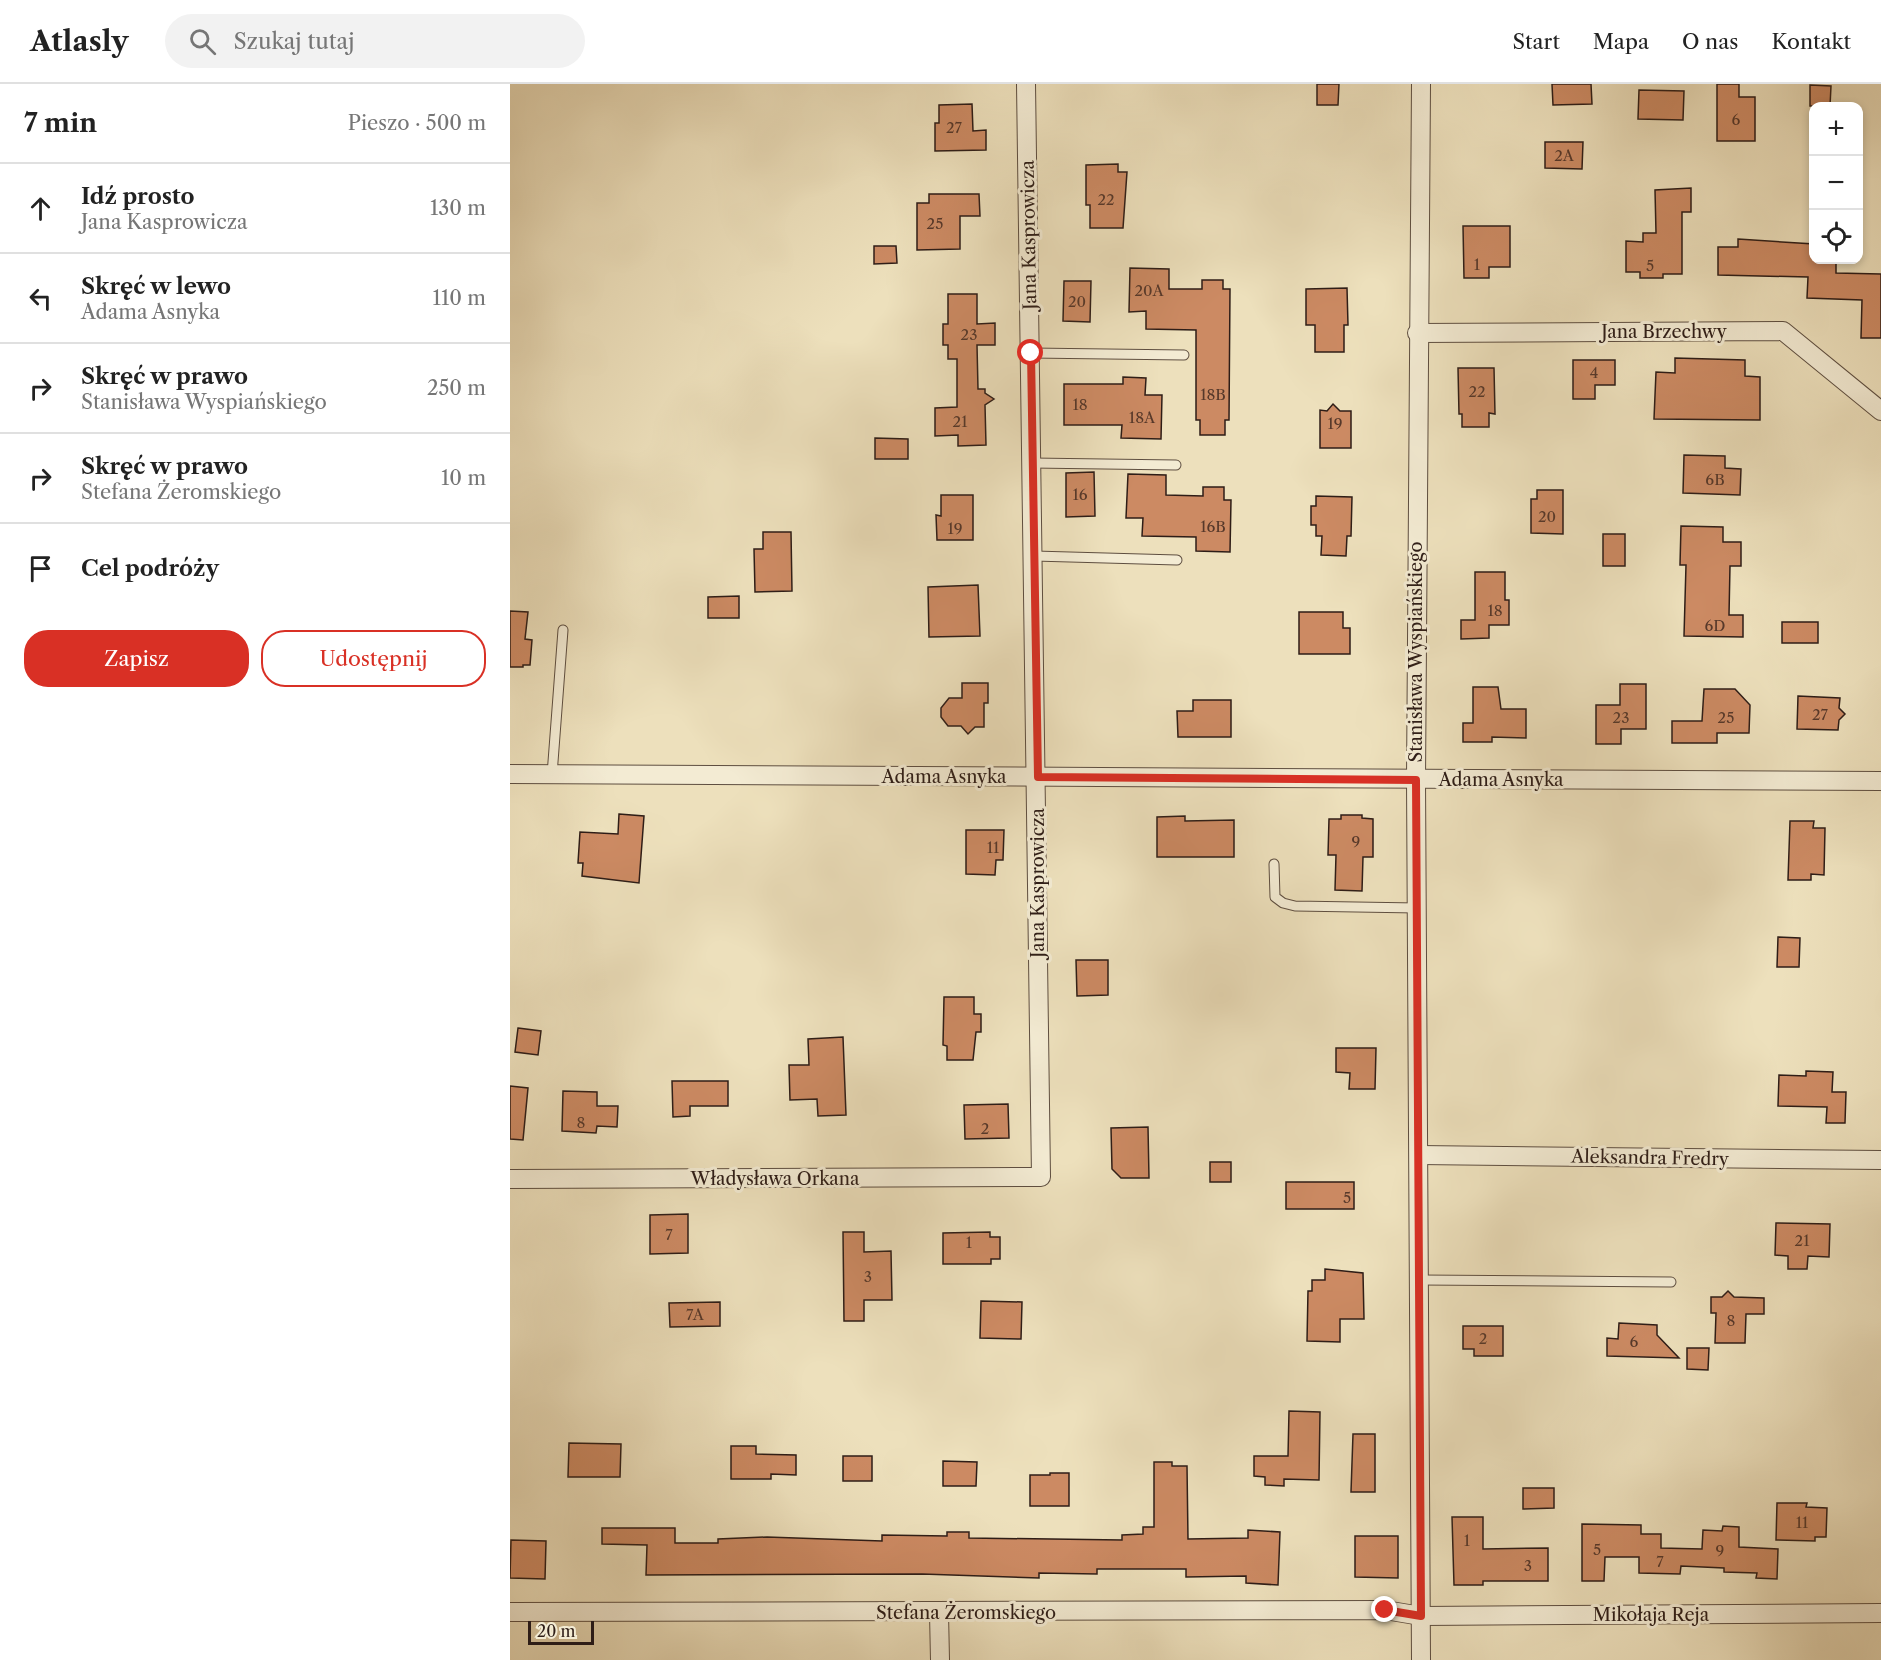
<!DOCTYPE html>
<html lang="pl">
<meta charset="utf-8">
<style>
:root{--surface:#fff;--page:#f2f2f2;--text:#222;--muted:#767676;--line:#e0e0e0;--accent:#d93025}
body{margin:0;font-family:"Libre Caslon Text",serif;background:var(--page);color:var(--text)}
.controls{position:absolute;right:18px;top:18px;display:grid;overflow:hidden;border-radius:12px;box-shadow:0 3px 9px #0003}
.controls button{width:54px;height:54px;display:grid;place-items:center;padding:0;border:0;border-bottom:2px solid var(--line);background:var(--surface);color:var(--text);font:30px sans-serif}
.scale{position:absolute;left:18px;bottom:15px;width:66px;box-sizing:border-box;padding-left:6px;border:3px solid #2e1d17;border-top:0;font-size:16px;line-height:21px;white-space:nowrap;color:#2e1d17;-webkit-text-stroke:4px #f3ebd3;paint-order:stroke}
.stop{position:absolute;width:18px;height:18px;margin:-14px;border:4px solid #d93025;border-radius:50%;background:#fff}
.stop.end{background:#d93025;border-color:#fff;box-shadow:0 2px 6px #0008}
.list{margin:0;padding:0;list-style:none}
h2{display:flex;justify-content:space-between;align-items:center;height:78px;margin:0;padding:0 24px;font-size:26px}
h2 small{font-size:20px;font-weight:400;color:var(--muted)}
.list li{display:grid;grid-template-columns:39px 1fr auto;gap:18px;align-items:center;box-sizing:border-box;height:90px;padding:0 24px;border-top:2px solid var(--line)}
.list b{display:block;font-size:22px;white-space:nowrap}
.list p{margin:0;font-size:20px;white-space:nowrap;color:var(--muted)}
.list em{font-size:20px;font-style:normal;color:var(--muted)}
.actions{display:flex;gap:12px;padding:18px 24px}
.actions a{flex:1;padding:14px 0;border:2px solid var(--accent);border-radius:24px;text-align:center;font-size:21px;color:var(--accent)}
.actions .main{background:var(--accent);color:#fff}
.icon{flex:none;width:33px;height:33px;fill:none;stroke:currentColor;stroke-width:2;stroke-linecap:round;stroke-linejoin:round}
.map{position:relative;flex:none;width:1371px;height:1576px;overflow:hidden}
header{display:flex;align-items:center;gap:36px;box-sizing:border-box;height:84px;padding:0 30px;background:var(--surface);border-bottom:2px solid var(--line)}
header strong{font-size:28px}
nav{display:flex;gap:33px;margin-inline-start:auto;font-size:21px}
.search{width:420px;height:54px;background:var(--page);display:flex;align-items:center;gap:15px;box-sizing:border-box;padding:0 21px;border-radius:33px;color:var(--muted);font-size:22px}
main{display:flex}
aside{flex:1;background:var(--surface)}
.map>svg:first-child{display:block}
.building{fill:#cc8a63;stroke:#2e1d17;stroke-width:1.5}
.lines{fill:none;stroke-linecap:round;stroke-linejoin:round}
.lane-casing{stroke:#5e4e40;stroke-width:11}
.street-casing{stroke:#5e4e40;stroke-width:20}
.lane{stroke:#f3ebd3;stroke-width:9}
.street{stroke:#f3ebd3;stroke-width:18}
.route{stroke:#d93025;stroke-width:8}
.labels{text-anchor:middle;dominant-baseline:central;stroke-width:6;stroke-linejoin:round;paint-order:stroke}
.number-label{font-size:15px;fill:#56382a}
.street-label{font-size:18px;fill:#2e1d17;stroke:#f3ebd3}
</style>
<header>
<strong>Atlasly</strong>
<div class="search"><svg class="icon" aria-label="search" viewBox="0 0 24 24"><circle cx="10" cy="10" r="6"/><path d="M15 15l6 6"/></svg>Szukaj tutaj</div>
<nav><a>Start</a><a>Mapa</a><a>O nas</a><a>Kontakt</a></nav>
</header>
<main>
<aside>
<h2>7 min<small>Pieszo · 500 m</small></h2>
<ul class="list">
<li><svg class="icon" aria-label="ahead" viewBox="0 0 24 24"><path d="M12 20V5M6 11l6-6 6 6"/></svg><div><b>Idź prosto</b><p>Jana Kasprowicza</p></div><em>130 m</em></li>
<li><svg class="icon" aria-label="left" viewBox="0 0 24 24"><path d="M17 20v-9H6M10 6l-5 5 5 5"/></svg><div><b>Skręć w lewo</b><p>Adama Asnyka</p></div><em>110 m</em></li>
<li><svg class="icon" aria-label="right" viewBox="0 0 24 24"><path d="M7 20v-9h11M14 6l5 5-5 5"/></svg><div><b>Skręć w prawo</b><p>Stanisława Wyspiańskiego</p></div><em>250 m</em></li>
<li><svg class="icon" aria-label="right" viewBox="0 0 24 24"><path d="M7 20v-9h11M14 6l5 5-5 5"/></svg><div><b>Skręć w prawo</b><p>Stefana Żeromskiego</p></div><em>10 m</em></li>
<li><svg class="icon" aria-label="arrive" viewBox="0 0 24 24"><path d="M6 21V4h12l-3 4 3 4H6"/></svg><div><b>Cel podróży</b></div></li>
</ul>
<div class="actions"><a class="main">Zapisz</a><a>Udostępnij</a></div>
</aside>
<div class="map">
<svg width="1371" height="1576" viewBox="0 0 1371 1576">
<rect width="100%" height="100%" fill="#ede0bc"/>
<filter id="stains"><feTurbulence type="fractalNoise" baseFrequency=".00333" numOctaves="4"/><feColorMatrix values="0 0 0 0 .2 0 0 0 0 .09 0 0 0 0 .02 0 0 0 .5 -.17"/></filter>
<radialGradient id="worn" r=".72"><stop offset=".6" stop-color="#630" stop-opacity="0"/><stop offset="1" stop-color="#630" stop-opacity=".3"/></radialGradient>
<g class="building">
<polygon points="807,0 829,0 828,21 807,21"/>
<polygon points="1042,0 1081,0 1082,20 1043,21"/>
<polygon points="1207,0 1229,0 1229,13 1245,13 1245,57 1207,57"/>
<polygon points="1300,1 1321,2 1320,22 1300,22"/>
<polygon points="1129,6 1174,7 1173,36 1128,35"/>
<polygon points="462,20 463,47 476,46 476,66 425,67 425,39 429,39 429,21"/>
<polygon points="1035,58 1073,58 1072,85 1035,84"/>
<polygon points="608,80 608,88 617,88 613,144 580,144 580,121 576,121 576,81"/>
<polygon points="1181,104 1181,128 1172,128 1172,190 1153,190 1153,194 1130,194 1130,188 1116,188 1116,157 1133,158 1133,149 1146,149 1145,106"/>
<polygon points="419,110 469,110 470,132 450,132 450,165 407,166 407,119 419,119"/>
<polygon points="953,142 1000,142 1000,183 979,183 979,194 954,194"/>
<polygon points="1228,155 1304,160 1304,176 1326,176 1326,189 1371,190 1371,254 1351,254 1352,216 1297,214 1298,193 1208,191 1208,163 1228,163"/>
<polygon points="364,162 386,162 387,179 364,180"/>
<polygon points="620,184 659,185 659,205 692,205 692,196 713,196 713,205 720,205 719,336 715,336 715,351 690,351 690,336 686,336 686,246 636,245 636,227 619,228"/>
<polygon points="554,197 581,197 580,238 553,237"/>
<polygon points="837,204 838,241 834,241 834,268 805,268 805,241 796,241 796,205"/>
<polygon points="438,210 467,210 467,240 485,239 485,261 467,261 468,305 475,305 475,309 484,315 475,321 476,361 448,362 448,351 425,352 425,324 447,323 447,275 438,275 438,261 433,261 433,240 438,240"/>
<polygon points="1165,274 1235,276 1235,292 1250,293 1250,336 1144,335 1146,288 1165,289"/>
<polygon points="1063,276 1105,276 1105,301 1085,301 1085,315 1063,315"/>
<polygon points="948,284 984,284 985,330 979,329 979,343 952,343 952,330 949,330"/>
<polygon points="613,293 636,294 635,311 652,311 651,355 611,354 612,341 554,341 554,300 613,300"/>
<polygon points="823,320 830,327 841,327 841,364 810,364 810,326 817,327"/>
<polygon points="365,354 398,355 398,375 365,375"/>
<polygon points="1174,371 1215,372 1215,384 1231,385 1230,411 1173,409"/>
<polygon points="584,388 585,432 556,433 556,389"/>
<polygon points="618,390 656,391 656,411 693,412 693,403 714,403 714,416 721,416 720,468 686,467 686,453 632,452 633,434 616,434"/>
<polygon points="1027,406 1053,406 1053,450 1021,449 1021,415 1027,415"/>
<polygon points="431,411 463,411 463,456 427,456 426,431 431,432"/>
<polygon points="806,412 842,413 841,452 837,452 836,472 811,471 812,452 806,452 806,441 801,441 801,422 806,422"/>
<polygon points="1171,442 1213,443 1213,458 1231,458 1231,482 1220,482 1219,531 1233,531 1233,553 1174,552 1176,481 1170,481"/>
<polygon points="253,448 281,448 282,507 245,508 244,465 253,465"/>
<rect x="1093" y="450" width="22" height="32"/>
<polygon points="965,488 995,488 995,516 999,516 999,541 979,541 979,554 951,555 951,536 965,536"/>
<polygon points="468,501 470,552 419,553 418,503"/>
<polygon points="229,512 229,534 198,534 198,513"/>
<polygon points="0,527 18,528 15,555 22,556 20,581 13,581 13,583 0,583"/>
<polygon points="789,528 833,528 833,544 840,544 840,570 789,570"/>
<rect x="1272" y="538" width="36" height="21"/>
<polygon points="452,599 478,599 478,619 474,619 474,643 465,643 458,650 451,642 438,642 431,633 431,624 439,614 452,614"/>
<polygon points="1110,600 1136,600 1136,645 1111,645 1111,660 1086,660 1086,621 1110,621"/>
<polygon points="963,603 988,603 991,625 1016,625 1016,654 982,653 982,658 953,658 953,639 963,639"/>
<polygon points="1194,605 1225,605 1240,621 1239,649 1207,649 1207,659 1162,659 1162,637 1192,637"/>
<polygon points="1288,612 1330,614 1329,624 1335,630 1329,636 1328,646 1287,645"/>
<polygon points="683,616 721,616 721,653 668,653 667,627 683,627"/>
<polygon points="109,730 134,732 129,799 72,792 73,779 68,779 70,748 108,750"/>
<polygon points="831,731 852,731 852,734 863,735 863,773 853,773 852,807 825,806 826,771 818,771 819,735 831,735"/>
<polygon points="675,732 675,737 724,736 724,773 647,773 647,733"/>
<polygon points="1280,737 1304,737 1303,744 1315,744 1314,791 1301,790 1301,796 1278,796"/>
<polygon points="456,746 494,746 493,776 486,776 485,791 456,790"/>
<polygon points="1268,853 1290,854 1289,883 1267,883"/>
<polygon points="566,876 598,876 598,911 567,912"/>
<polygon points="434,913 464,913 464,930 471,930 471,948 466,948 463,976 437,976 437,962 433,961"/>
<polygon points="8,944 31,947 28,971 5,968"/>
<polygon points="333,953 336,1031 308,1032 307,1015 280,1016 279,981 299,981 298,955"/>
<polygon points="826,964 866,964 865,1005 839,1005 840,989 826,988"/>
<polygon points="1296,987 1323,988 1322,1008 1336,1008 1335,1039 1316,1039 1317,1023 1268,1022 1269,991 1296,992"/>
<polygon points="162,997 218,997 218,1022 180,1022 180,1032 163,1033"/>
<polygon points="0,1002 18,1004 13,1056 0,1055"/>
<polygon points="53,1007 87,1008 87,1022 108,1022 107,1043 87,1042 86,1049 52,1047"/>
<polygon points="498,1020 499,1054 455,1055 454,1021"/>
<polygon points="638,1043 639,1094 611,1094 602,1085 601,1044"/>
<rect x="700" y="1078" width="21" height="20"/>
<rect x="776" y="1098" width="68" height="27"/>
<polygon points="178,1130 178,1169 140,1170 140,1131"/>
<polygon points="1266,1139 1320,1140 1319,1173 1298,1172 1297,1185 1278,1185 1278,1172 1265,1171"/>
<polygon points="333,1148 354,1148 354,1168 381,1167 382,1216 354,1216 354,1237 334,1237"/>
<polygon points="480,1148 480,1153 490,1153 490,1175 481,1175 481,1180 433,1180 433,1149"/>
<polygon points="815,1185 853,1189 854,1235 830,1235 830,1258 797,1257 798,1207 802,1207 802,1196 815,1196"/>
<polygon points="1218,1207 1224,1213 1254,1214 1254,1230 1236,1230 1235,1259 1205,1259 1206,1229 1201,1229 1201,1213 1212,1213"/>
<polygon points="471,1217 512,1218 511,1255 470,1254"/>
<polygon points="210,1218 210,1242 160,1243 159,1219"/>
<polygon points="1109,1239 1147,1241 1147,1251 1169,1274 1097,1272 1097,1254 1108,1255"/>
<polygon points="953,1242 993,1242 993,1272 964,1272 964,1265 953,1265"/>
<polygon points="1177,1264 1199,1264 1198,1286 1177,1285"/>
<polygon points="779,1327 810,1328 809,1396 774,1395 774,1402 755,1401 755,1393 744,1392 744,1372 778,1372"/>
<polygon points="843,1350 865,1350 865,1408 841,1408"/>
<polygon points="59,1359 111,1360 110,1393 58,1393"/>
<polygon points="221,1362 246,1362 246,1370 286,1371 286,1391 261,1390 261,1395 221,1395"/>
<rect x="333" y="1372" width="29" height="25"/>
<polygon points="433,1377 467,1378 466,1402 433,1402"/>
<polygon points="644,1378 662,1378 662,1382 677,1382 678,1455 738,1454 738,1446 770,1448 768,1501 736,1499 736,1492 676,1493 676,1485 587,1485 587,1490 529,1489 529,1494 412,1490 136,1491 137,1461 92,1460 92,1444 165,1444 165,1459 208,1459 208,1455 257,1453 372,1457 372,1451 437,1452 437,1448 459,1448 459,1454 612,1456 612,1451 633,1450 633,1443 644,1443"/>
<polygon points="540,1389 559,1389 559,1422 520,1422 520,1391 540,1391"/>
<polygon points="1013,1404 1044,1404 1044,1424 1013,1425"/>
<polygon points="1267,1419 1297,1419 1296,1423 1317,1424 1316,1453 1305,1453 1305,1457 1266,1456"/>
<polygon points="942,1433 973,1433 973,1465 1038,1464 1038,1497 973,1497 973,1501 944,1501"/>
<polygon points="1072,1440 1131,1441 1131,1450 1151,1450 1151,1464 1192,1465 1193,1446 1212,1447 1213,1442 1229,1443 1229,1463 1268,1465 1267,1495 1246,1494 1247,1489 1214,1488 1214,1484 1171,1482 1170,1490 1129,1489 1129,1473 1095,1473 1094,1497 1072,1497"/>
<polygon points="845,1452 888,1452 888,1494 845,1493"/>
<polygon points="1,1456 36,1457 35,1495 0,1494"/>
</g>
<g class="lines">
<g class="lane-casing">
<g id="lane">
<polyline points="521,269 674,271"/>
<polyline points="522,379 666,381"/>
<polyline points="524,472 667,476"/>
<polyline points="42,691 53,546"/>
<polyline points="764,780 765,813 773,819 785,822 907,824"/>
<polyline points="910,1196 1161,1198"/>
</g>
</g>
<g class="street-casing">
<g id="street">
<polyline points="907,249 1273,247 1371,327"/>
<polyline points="0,690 1371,697"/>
<polyline points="909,1071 1371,1076"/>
<polyline points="0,1095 531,1093 516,0"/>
<polyline points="0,1528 875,1526 911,1532 1371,1529"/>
<polyline points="429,1529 430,1576"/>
<polyline points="911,1576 906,696 911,0"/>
</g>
</g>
<use href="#lane" class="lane"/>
<use href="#street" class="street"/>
</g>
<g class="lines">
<polyline class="route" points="521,269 528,693 906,696 911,1532 875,1526"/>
</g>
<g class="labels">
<g class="number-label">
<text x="1226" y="35">6</text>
<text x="444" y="43">27</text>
<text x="1054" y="71">2A</text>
<text x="596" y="115">22</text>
<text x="425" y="139">25</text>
<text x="967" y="180">1</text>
<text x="1140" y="181">5</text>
<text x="639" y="206">20A</text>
<text x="567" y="217">20</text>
<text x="459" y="250">23</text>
<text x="1084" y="288">4</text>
<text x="967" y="307">22</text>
<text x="703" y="310">18B</text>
<text x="570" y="320">18</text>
<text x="632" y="333">18A</text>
<text x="450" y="337">21</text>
<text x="825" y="339">19</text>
<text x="1205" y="395">6B</text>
<text x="570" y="410">16</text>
<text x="1037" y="432">20</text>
<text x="703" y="442">16B</text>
<text x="445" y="444">19</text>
<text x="985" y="526">18</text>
<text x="1205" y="541">6D</text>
<text x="1310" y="630">27</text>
<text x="1111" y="633">23</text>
<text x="1216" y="633">25</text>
<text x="846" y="757">9</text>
<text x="483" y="763">11</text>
<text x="71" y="1038">8</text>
<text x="475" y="1044">2</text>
<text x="837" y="1113">5</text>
<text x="159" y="1150">7</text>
<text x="1292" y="1156">21</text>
<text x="459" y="1158">1</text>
<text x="358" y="1192">3</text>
<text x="185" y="1230">7A</text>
<text x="1221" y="1236">8</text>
<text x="973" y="1254">2</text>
<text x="1124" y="1257">6</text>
<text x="1292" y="1438">11</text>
<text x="957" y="1456">1</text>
<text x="1087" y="1465">5</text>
<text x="1210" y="1466">9</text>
<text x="1150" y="1477">7</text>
<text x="1018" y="1481">3</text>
</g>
<g class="street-label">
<text transform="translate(519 151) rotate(-91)">Jana Kasprowicza</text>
<text x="1154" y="248">Jana Brzechwy</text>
<text transform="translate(906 568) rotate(-90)">Stanisława Wyspiańskiego</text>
<text x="434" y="693">Adama Asnyka</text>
<text x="991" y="696">Adama Asnyka</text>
<text transform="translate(528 799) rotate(-90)">Jana Kasprowicza</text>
<text transform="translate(1140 1074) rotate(1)">Aleksandra Fredry</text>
<text x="265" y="1095">Władysława Orkana</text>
<text x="456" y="1529">Stefana Żeromskiego</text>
<text x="1141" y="1531">Mikołaja Reja</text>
</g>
</g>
<rect width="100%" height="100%" filter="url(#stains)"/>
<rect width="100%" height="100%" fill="url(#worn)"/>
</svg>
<div class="controls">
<button>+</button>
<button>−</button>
<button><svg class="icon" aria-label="locate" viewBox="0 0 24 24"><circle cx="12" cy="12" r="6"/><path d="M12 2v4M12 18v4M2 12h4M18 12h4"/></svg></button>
</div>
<div class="scale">20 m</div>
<div class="stop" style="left:521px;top:269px"></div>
<div class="stop end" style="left:875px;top:1526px"></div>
</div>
</main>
